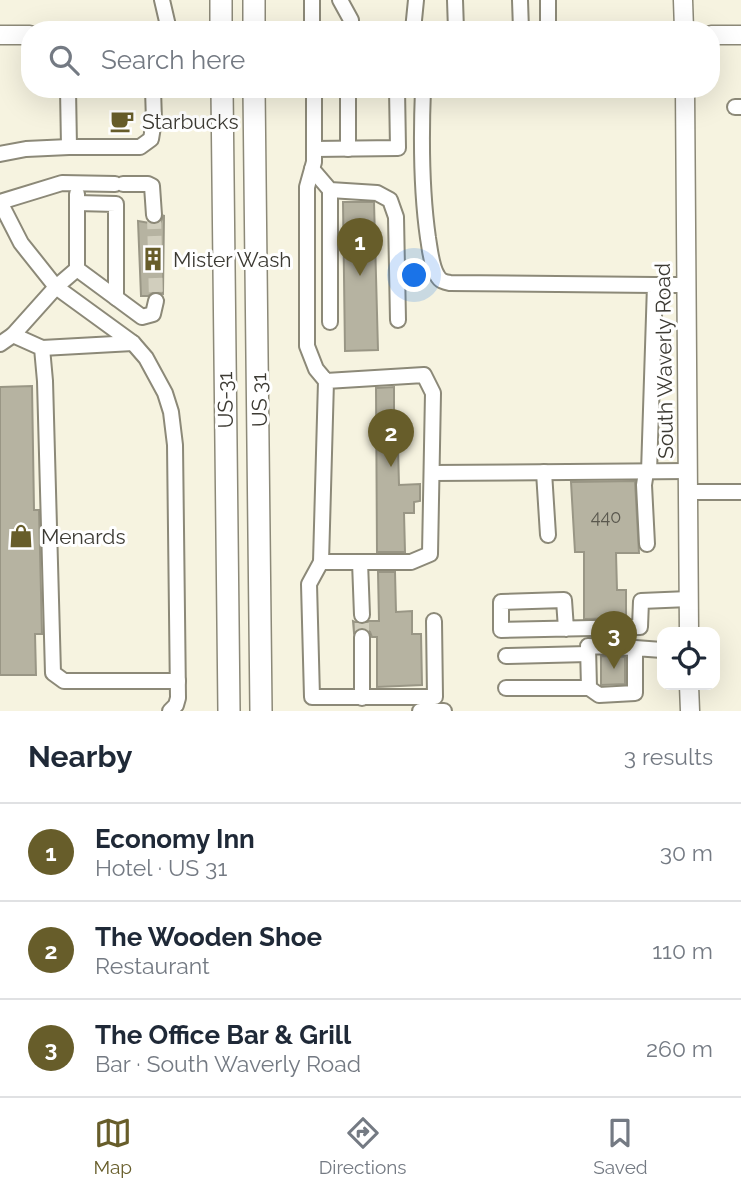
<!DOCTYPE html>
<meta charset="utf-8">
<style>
:root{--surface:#fff;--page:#f2f2f3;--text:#1f2937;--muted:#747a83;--line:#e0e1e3;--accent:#675d2a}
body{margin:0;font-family:Raleway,sans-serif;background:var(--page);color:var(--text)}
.controls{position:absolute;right:21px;bottom:21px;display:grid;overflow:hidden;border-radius:14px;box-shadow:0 7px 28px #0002}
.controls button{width:63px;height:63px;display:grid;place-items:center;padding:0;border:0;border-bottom:2px solid var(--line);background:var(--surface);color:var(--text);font:35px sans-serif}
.you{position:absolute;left:415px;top:276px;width:24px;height:24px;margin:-18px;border:5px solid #fff;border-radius:50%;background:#1a73e8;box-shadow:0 0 0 10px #1a73e833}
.badge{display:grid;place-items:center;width:46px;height:46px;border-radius:50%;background:var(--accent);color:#fff;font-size:23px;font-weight:700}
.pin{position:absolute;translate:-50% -58px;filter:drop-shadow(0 2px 4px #0008)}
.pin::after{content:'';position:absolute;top:37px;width:24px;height:21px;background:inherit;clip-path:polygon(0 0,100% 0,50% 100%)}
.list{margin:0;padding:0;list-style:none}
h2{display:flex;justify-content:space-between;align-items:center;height:91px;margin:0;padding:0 28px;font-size:30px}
h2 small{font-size:23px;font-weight:400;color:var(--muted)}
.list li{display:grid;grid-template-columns:46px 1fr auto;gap:21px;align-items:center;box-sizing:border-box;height:98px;padding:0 28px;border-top:2px solid var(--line)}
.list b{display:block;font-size:26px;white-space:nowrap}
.list p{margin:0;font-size:23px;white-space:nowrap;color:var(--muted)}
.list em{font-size:23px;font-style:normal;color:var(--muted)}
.icon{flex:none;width:38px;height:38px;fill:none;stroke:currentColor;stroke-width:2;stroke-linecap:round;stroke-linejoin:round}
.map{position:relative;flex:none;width:741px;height:711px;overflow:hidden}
.search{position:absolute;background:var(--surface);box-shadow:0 7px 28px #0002;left:21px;right:21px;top:21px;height:77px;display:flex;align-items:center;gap:18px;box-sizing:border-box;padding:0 24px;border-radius:28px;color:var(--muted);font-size:26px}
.sheet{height:385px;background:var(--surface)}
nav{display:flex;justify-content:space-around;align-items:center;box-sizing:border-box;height:98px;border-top:2px solid var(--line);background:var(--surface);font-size:19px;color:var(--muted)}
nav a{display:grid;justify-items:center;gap:4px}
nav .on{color:var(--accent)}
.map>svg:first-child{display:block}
.building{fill:#b6b3a1;stroke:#999685;stroke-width:2}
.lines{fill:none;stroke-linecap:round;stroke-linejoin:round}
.minor-tunnel{stroke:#d1cebd;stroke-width:14;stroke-dasharray:14 7;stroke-linecap:butt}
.minor-casing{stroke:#8c8978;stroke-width:18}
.major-casing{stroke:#8c8978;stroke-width:21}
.highway-casing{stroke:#8c8978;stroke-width:24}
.minor{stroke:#fff;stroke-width:14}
.major{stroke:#fff;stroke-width:18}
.highway{stroke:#fff;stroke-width:21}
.labels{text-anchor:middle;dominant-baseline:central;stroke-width:6;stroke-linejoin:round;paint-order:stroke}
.number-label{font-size:18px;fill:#5a584e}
.poi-label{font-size:21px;fill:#3c3a33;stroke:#fff;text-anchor:start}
.street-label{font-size:21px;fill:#3c3a33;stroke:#fff}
</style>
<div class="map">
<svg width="741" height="711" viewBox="0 0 741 711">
<rect width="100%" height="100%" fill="#f6f3e0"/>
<g class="building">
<polygon points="343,202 374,202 378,350 345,351"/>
<polygon points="164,215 163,294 154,292 148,296 141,296 138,221 155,224 160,223"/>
<polygon points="32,386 34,510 39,510 42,634 35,634 36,675 0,675 0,387"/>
<polygon points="394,387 394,427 402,427 402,448 398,448 399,485 420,484 420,501 414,502 414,513 404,513 405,552 377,552 376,388"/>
<polygon points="635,481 639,553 616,553 617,590 626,590 626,618 584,619 584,552 575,552 571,482"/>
<polygon points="378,572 395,572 396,612 412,611 412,634 421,634 422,685 377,687 377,637 372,637 370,632 363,627 354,633 353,621 362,625 369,621 379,621"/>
<polygon points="601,656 625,657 625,684 601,685"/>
</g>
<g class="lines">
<g class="minor-tunnel">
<polyline points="154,215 156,301"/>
<polyline points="362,637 362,615"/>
</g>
<g class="minor-casing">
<g id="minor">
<polyline points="162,0 169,30"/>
<polyline points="312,0 312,30"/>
<polyline points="340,0 351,20 351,30"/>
<polyline points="455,0 456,30"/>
<polyline points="520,0 521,30"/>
<polyline points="548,0 548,30"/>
<polyline points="413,30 416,0"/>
<polyline points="68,89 69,147"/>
<polyline points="314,89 314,162 307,187 307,346 316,369 326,381 424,375 433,393 430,554 411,562 321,562 326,381"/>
<polyline points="348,89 348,149"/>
<path d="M 423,89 C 421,139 421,189 428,238 C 430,249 431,265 437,275 C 440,281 444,282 450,283 L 655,285 L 649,472"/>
<polyline points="735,107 741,107"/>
<polyline points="314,149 398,148 397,89"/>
<polyline points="0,154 26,149 69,147 140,147 151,139 154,121 153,89"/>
<polyline points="312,169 330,190 377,193 390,200 396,217 398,320"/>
<polyline points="123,184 148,184 152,186 154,215"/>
<polyline points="77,194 77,269"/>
<polyline points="0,202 21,243 56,287 133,343 146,358 165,393 171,412 175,445 178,698 176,705 170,711"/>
<polyline points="0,202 62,183 115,184"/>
<polyline points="77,203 116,204 116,298"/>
<polyline points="77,269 56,287 13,335 42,348 45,381 53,673 64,681 178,681"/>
<polyline points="77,269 142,317 153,314 156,301"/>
<polyline points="655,285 686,285"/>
<polyline points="330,322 330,190"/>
<polyline points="0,344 13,335"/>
<polyline points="42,348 133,343"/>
<polyline points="544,472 548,535"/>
<polyline points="646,472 644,485 647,544"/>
<polyline points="432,473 688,471"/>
<polyline points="688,492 741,492"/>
<polyline points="321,562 309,584 312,697 435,697 434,621"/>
<polyline points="360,562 362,615"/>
<polyline points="566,629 564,600 501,602 501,630 640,627 641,601 689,599"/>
<polyline points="362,637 362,698"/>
<polyline points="635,648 635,693 599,695 589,688 588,646 635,648 662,650"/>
<polyline points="506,656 588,654"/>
<polyline points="506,688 589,688"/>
<polyline points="420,711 444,711"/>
</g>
</g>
<g class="major-casing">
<g id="major">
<polyline points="683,0 684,30"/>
<polyline points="0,35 30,35"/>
<polyline points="711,35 741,35"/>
<polyline points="685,89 689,632"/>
<polyline points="689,685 690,711"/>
</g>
</g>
<g class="highway-casing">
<g id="highway">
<polyline points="221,0 221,30"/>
<polyline points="254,0 254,30"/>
<polyline points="222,89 229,711"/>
<polyline points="254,89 261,711"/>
</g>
</g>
<use href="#minor" class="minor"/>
<use href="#major" class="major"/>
<use href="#highway" class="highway"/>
</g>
<defs>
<g id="cafe-bare" transform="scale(1.89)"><path d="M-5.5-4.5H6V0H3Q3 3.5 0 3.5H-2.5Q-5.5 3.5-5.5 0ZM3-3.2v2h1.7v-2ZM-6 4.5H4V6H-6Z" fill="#675d2a" stroke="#fff" stroke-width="2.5" paint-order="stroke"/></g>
<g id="building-bare" transform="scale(1.89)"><path d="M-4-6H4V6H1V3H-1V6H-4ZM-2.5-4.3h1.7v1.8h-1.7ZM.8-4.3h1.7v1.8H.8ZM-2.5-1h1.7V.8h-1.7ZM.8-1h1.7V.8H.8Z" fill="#675d2a" stroke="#fff" stroke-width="2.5" paint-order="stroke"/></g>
<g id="shop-bare" transform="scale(1.89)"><path d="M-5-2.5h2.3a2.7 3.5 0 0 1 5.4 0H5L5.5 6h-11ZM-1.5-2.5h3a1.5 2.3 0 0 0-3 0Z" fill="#675d2a" stroke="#fff" stroke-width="2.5" paint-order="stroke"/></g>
</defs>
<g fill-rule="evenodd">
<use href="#cafe-bare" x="122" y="121"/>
<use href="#building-bare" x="153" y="259"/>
<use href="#shop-bare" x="21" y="536"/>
</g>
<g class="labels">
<g class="number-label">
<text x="606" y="516">440</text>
</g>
<g class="poi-label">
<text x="142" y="121">Starbucks</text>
<text x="173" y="259">Mister Wash</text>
<text x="41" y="536">Menards</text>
</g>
<g class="street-label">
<text transform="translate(664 361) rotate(-91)">South Waverly Road</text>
<text transform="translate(225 400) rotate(-91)">US-31</text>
<text transform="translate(259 400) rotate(-91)">US 31</text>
</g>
</g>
</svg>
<div class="controls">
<button><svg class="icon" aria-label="locate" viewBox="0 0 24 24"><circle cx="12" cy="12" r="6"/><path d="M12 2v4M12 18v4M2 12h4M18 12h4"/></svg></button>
</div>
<div class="you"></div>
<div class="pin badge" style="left:360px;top:276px">1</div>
<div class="pin badge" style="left:391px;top:467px">2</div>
<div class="pin badge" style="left:614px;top:669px">3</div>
<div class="search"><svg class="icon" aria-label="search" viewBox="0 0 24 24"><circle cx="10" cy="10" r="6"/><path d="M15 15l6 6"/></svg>Search here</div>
</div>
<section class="sheet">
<h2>Nearby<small>3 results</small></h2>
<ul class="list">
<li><span class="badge">1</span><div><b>Economy Inn</b><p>Hotel · US 31</p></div><em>30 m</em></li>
<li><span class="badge">2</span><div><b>The Wooden Shoe</b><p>Restaurant</p></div><em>110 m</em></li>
<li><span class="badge">3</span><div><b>The Office Bar &amp; Grill</b><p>Bar · South Waverly Road</p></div><em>260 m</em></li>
</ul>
</section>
<nav>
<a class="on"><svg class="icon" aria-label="map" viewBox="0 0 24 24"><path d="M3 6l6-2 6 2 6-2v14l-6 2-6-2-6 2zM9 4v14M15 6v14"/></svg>Map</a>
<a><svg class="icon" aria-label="directions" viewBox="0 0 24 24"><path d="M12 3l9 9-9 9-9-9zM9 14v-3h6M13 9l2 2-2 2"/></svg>Directions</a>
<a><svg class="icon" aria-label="saved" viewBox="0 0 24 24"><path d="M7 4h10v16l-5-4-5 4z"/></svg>Saved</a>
</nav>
